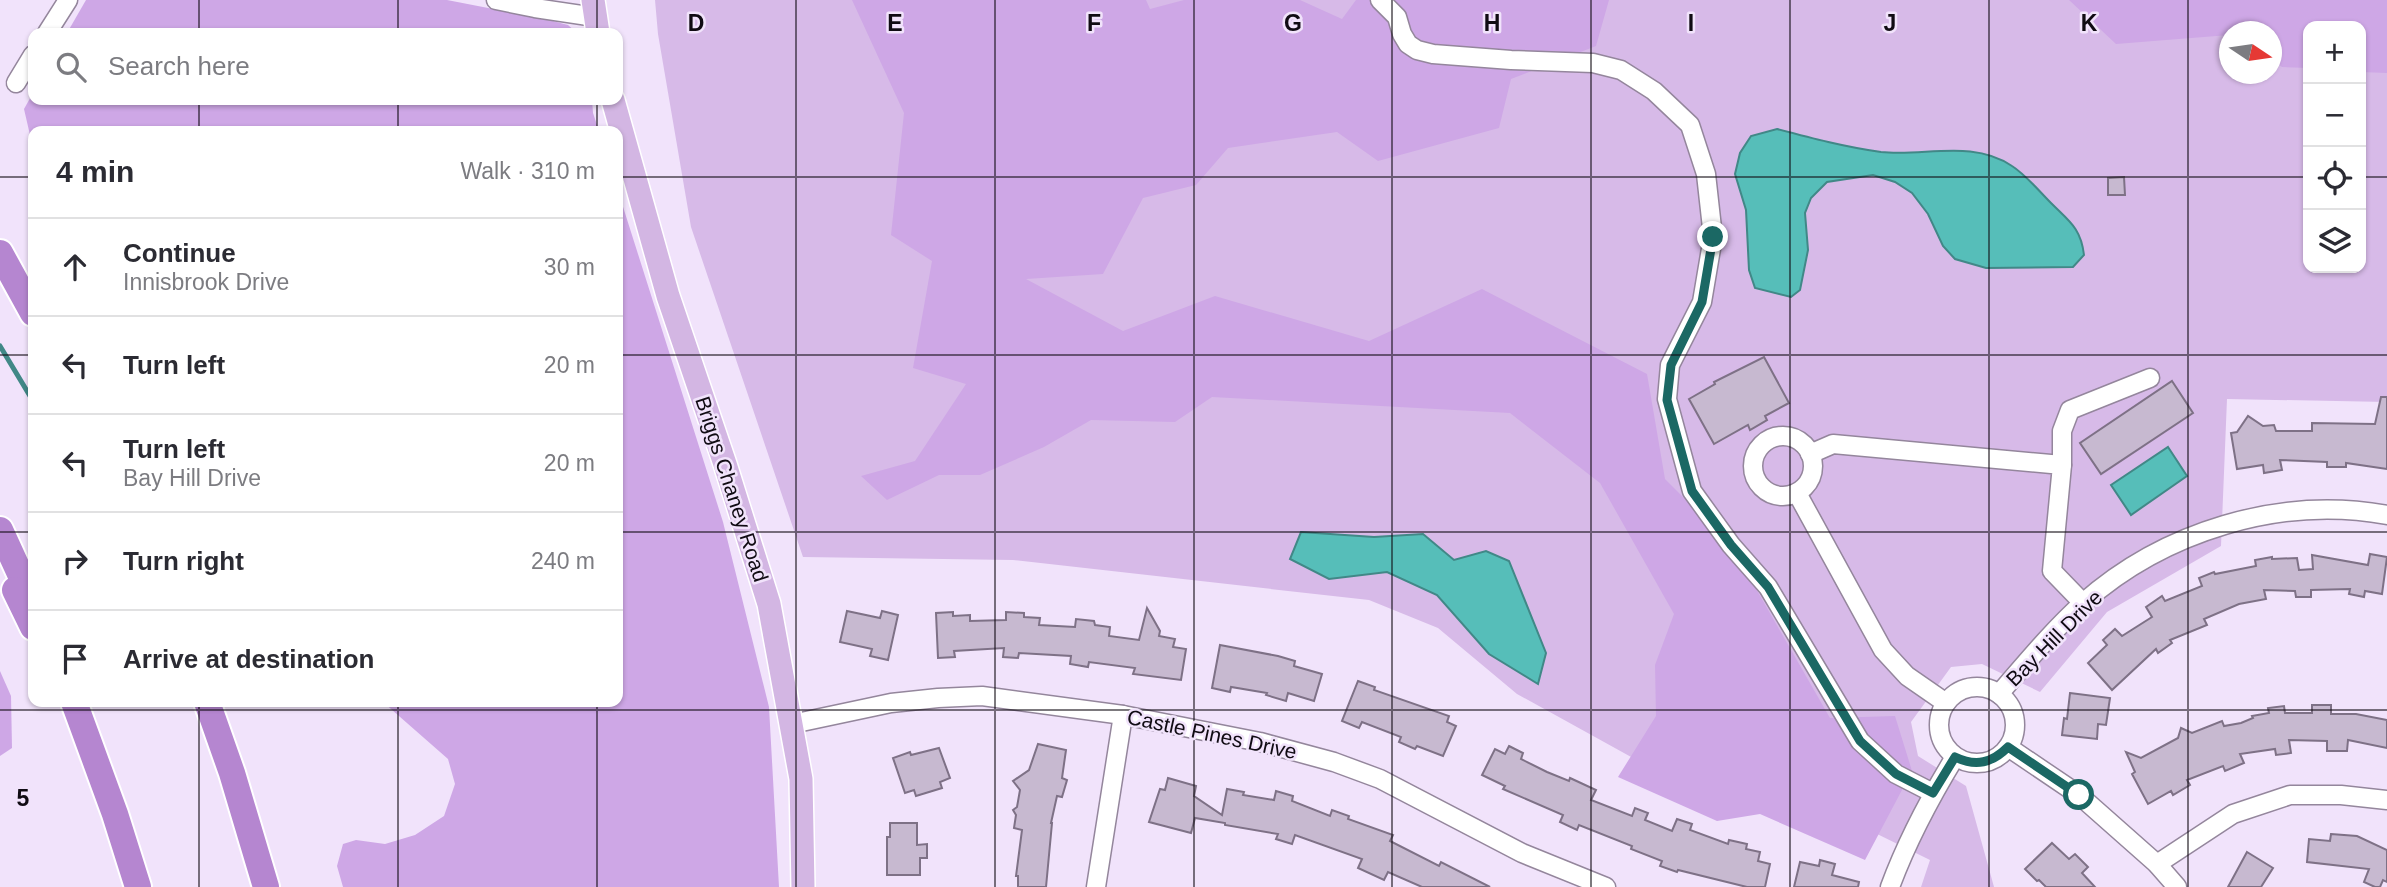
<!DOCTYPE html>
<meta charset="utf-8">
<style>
:root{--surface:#fff;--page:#f2f2f3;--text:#2b2b33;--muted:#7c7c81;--line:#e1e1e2}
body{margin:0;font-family:Helvetica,sans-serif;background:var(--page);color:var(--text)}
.controls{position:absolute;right:21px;top:21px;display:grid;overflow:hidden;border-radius:14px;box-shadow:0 2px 5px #0004}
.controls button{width:63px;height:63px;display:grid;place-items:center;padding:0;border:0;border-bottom:2px solid var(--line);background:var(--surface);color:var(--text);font:35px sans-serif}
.compass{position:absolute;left:2219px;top:21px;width:63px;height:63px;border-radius:50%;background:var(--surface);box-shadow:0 2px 5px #0004;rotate:103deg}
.stop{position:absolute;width:21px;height:21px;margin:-16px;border:5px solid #1b6864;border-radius:50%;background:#fff}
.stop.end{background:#1b6864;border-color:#fff;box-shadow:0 2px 7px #0008}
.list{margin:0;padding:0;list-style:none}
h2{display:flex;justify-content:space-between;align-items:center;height:91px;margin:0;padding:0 28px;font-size:30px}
h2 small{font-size:23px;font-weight:400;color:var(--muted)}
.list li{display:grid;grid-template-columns:46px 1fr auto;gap:21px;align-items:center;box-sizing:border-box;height:98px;padding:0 28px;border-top:2px solid var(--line)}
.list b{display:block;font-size:26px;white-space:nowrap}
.list p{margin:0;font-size:23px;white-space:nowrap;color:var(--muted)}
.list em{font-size:23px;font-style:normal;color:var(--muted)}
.icon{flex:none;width:38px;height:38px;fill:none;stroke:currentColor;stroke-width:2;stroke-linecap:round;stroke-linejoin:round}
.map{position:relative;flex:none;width:2387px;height:887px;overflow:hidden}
.search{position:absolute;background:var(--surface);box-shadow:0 2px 5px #0004;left:28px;top:28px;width:595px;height:77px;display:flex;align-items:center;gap:18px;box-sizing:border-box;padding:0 24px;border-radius:14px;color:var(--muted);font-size:26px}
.panel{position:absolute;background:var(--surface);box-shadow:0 2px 5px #0004;left:28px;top:126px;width:595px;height:581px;border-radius:14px}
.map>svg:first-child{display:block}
.green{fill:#d7bae8;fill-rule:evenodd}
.forest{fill:#cea7e6}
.water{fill:#56beb9;stroke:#418887;stroke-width:2}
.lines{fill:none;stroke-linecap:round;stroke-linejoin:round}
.stream{stroke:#418887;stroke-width:5}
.building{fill:#c7b9d0;stroke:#7e7186;stroke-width:2}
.minor-casing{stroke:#94869c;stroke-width:21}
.major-casing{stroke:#fff;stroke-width:26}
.highway-casing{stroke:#fff;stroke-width:30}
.minor{stroke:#fff;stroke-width:18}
.major{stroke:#d3b6e3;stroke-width:23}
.highway{stroke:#b586d0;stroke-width:26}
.route{stroke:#1b6864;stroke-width:9}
.grid{fill:none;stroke:#100b13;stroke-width:2;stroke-opacity:0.55}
.labels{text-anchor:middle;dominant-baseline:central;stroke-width:5;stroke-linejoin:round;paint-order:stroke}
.street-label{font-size:21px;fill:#100b13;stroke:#f1e3fb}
.grid-label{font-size:23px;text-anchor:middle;font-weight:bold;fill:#100b13;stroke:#f1e3fb;stroke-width:5;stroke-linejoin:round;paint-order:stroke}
</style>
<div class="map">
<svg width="2387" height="887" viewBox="0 0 2387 887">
<rect width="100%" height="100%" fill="#f1e3fb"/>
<path class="green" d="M 655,0 L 2387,0 L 2387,402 L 2227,399 L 2221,546 L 2107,612 L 2040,692 L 1982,664 L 1951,667 L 1911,722 L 1918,756 L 1966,786 L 1994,887 L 1921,887 L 1930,860 L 1808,800 L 1671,779 L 1517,694 L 1438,628 L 1369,600 L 1013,560 L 803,557 L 691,227 L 658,34 ZM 2308,26 L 2361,26 L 2361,268 L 2308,268 ZM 2230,32 L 2272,32 L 2272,74 L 2230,74 Z"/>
<g class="forest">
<polygon points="86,0 447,0 549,20 568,25 577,33 67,33"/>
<polygon points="852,0 1146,0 1150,9 1184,0 1300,0 1342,19 1356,0 1609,0 1596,46 1511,79 1499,128 1378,161 1337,132 1228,148 1196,185 1143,198 1103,274 1026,279 1123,331 1215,296 1369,341 1482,289 1647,374 1665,479 1731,545 1830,718 1895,716 1912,771 1865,860 1760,814 1717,821 1618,777 1656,716 1655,665 1674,614 1600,483 1510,413 1212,397 1175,422 1091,420 1044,447 980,475 939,475 887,500 861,476 915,461 966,384 913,368 932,261 891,235 904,113"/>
<polygon points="2069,0 2387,0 2387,73 2361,72 2361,26 2308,26 2308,68 2282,67 2272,60 2272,32 2230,32 2229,35 2116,44"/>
<polygon points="33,93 33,100 592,100 593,113 599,131 33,131 33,148 24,109"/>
<polygon points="618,191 723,522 769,707 779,887 343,887 337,866 343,844 356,840 385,844 415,835 444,816 455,784 448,759 383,702 618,702"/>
<polygon points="0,671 11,696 12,748 0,756"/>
</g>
<g class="water">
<path d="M 1777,129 C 1811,138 1845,147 1881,152 C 1924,157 1972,139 2012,166 C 2026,175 2039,191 2051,203 C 2069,221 2081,228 2084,255 L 2073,267 L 1986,268 L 1955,259 L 1943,246 L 1928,214 L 1912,193 L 1895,182 L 1873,175 L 1827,182 L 1811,198 L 1805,213 L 1808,250 L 1800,290 L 1791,297 L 1755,288 L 1749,270 L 1746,210 L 1735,174 L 1740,153 L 1751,136 Z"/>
<polygon points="2168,447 2187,476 2131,515 2111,485"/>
<polygon points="1301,532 1374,537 1423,534 1454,560 1486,551 1509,561 1546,653 1538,684 1489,654 1437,595 1387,572 1329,579 1290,559"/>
</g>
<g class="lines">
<polyline class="stream" points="0,346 33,401"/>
</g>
<g class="building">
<polygon points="2124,177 2125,195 2108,195 2108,178"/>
<polygon points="1764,357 1789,403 1765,416 1767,420 1750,430 1748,425 1714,444 1689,399 1715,384 1714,382"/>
<polygon points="2172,381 2193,413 2101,474 2080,443"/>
<polygon points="2381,397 2387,397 2387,469 2346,463 2346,467 2327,467 2327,462 2280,460 2282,470 2264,473 2263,465 2237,469 2231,433 2237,432 2248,416 2263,426 2274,425 2276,431 2312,431 2312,423 2375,424"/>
<polygon points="2370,554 2387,557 2382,594 2365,591 2364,597 2349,594 2350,589 2311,590 2311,597 2296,597 2295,591 2264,590 2266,599 2239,604 2204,619 2207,625 2170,640 2172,643 2158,653 2156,649 2112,690 2088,663 2107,645 2103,640 2115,629 2122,636 2152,617 2146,607 2162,596 2165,601 2202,586 2199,578 2214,572 2215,574 2256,566 2255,560 2272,557 2272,559 2297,558 2299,570 2313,569 2312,555 2368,565"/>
<polygon points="1147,608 1160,631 1159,636 1175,639 1173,647 1186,649 1181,680 1133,674 1135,668 1089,662 1088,667 1070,664 1071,656 1019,653 1018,658 1003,657 1004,648 954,651 955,657 938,658 936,613 953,612 953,616 970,615 970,621 1006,620 1006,612 1024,613 1024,617 1040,618 1039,625 1075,627 1076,619 1094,621 1095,625 1110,627 1109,636 1139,640"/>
<polygon points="847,611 880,618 882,611 898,615 888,660 870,656 872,649 840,642"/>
<polygon points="1220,645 1278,656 1295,661 1294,666 1322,674 1314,701 1288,693 1286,701 1266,695 1267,693 1231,687 1230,692 1212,688"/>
<polygon points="1358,681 1375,687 1374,690 1449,716 1447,722 1456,726 1443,756 1417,746 1415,749 1399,742 1401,737 1362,722 1359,728 1342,721"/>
<polygon points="2070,693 2110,698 2106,725 2098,724 2097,739 2062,735 2064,718 2067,719"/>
<polygon points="2312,705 2331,705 2331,714 2356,714 2387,720 2387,748 2348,740 2347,751 2327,751 2327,741 2289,740 2291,753 2276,755 2275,749 2240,754 2244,763 2225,771 2223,766 2187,780 2190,785 2173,795 2171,791 2148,804 2132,774 2135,772 2126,752 2141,758 2178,738 2181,728 2192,733 2222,721 2224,726 2241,723 2253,718 2252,716 2269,713 2268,708 2284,706 2285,713 2312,713"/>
<polygon points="1038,744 1066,750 1062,778 1067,780 1062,797 1057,796 1051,823 1052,823 1046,887 1018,887 1018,876 1016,876 1022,830 1014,828 1016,815 1013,810 1017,807 1020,790 1013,781 1029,770"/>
<polygon points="1509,746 1523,753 1521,759 1547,772 1569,781 1570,778 1596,790 1591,800 1632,816 1635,808 1648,813 1645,820 1672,831 1677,819 1692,824 1690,830 1728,844 1729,840 1747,844 1746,849 1760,852 1758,861 1770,864 1765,887 1747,887 1678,870 1677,872 1660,866 1662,861 1631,849 1632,846 1579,825 1577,830 1560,822 1563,815 1503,789 1505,786 1482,775 1495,749 1505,754"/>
<polygon points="939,748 950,778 940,782 942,788 916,796 914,790 905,793 893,758 910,752 911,755"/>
<polygon points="1168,778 1196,786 1194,796 1222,815 1227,789 1244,792 1243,795 1274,800 1276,791 1293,796 1292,801 1330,816 1332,810 1349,816 1348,819 1393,835 1390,841 1439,866 1441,862 1490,887 1422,887 1388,872 1384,880 1358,868 1362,859 1295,835 1292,844 1276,839 1278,834 1225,825 1225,823 1195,818 1191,833 1149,822 1160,789 1165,790"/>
<polygon points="890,823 917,823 917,845 927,844 927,858 920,858 920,875 887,875 887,837 890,837"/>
<polygon points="2331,834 2357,836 2387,850 2387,882 2383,880 2380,887 2375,887 2364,882 2369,869 2307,862 2309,839 2330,841"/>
<polygon points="2052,843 2069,859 2075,854 2088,867 2082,873 2095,887 2046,887 2039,880 2037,881 2025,869"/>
<polygon points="2247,852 2273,868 2261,887 2228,887"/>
<polygon points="1820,860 1835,864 1832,875 1859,882 1858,887 1794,887 1800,862 1819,866"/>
</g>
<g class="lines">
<g class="minor-casing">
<g id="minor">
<polyline points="496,0 535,8 595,17"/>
<polyline points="1380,0 1397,17 1402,34 1408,44 1417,50 1433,54 1511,60 1593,63 1621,70 1654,91 1690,125 1706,174 1713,237 1702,302 1670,365 1667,399 1692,491 1731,545 1768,587 1860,741 1896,774 1933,793"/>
<polyline points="47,33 68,0"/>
<polyline points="16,83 33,55"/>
<circle cx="1783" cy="466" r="30"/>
<polyline points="1810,454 1833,444 2062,465 2052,571 2083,603"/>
<polyline points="2062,465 2062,431 2070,410 2150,378"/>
<polyline points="1797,493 1883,650 1907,676 1946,703"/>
<circle cx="1977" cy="725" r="38"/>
<path d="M 1999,694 C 2026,663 2052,631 2083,603 C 2163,532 2280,495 2387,515"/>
<polyline points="792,724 891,703 938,698 982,696 1123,715 1260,742 1334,762 1380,779 1522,853 1606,887"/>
<polyline points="2008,747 2079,795 2157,864 2177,887"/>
<polyline points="2157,864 2233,814 2290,795 2341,795 2387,800"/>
<polyline points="1096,887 1123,715"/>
<path d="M 1890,887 C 1907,841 1930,798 1955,757"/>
</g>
</g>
<g class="major-casing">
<g id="major">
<polyline points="593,0 598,33"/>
<polyline points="613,100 668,296 725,464 769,604 801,779 803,887"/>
</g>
</g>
<g class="highway-casing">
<g id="highway">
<polyline points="0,253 33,313"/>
<polyline points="0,530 33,602"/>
<polyline points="15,590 33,627"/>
<polyline points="74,702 115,814 138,887"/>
<polyline points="207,702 232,773 266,887"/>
</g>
</g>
<use href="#minor" class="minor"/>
<use href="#major" class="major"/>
<use href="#highway" class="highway"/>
</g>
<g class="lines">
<path class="route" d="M 1713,237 L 1702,302 L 1671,365 L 1667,400 L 1692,491 L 1731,545 L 1768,587 L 1860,741 L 1896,774 L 1933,793 L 1955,757 C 1976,767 1992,763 2008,747 L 2079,795"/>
</g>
<path class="grid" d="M 199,0 L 199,33M 398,0 L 398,33M 597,0 L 597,33M 796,0 L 796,887M 995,0 L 995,887M 1194,0 L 1194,887M 1392,0 L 1392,887M 1591,0 L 1591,887M 1790,0 L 1790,887M 1989,0 L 1989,887M 2188,0 L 2188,887M 199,100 L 199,131M 398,100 L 398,131M 597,100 L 597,131M 0,177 L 33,177M 618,177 L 2308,177M 2361,177 L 2387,177M 0,355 L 33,355M 618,355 L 2387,355M 0,532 L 33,532M 618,532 L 2387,532M 199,702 L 199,887M 398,702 L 398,887M 597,702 L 597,887M 0,710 L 2387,710"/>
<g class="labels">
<g class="street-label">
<text transform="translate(732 489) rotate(72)">Briggs Chaney Road</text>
<text transform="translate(2054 638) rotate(-45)">Bay Hill Drive</text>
<text transform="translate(1212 734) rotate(12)">Castle Pines Drive</text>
</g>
</g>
<g class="grid-label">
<text x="696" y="31">D</text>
<text x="895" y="31">E</text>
<text x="1094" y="31">F</text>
<text x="1293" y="31">G</text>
<text x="1492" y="31">H</text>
<text x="1691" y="31">I</text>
<text x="1890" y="31">J</text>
<text x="2089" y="31">K</text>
<text x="23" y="806">5</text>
</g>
</svg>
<div class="controls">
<button>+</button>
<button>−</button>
<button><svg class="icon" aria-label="locate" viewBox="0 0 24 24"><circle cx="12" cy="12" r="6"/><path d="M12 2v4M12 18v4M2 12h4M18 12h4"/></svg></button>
<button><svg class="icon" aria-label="layers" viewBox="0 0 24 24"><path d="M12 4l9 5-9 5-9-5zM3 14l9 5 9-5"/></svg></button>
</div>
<svg class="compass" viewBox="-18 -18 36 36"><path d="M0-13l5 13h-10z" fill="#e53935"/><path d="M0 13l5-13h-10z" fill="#7c7c81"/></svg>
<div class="stop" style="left:2079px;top:795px"></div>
<div class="stop end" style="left:1713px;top:237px"></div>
<div class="search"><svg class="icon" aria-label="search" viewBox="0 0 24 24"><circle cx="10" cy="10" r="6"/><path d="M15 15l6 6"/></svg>Search here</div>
<section class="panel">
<h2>4 min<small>Walk · 310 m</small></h2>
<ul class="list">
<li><svg class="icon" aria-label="ahead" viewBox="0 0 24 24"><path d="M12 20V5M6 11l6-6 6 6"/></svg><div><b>Continue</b><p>Innisbrook Drive</p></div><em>30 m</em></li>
<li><svg class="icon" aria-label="left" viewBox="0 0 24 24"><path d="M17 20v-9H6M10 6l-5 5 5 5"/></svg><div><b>Turn left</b></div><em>20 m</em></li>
<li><svg class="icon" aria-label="left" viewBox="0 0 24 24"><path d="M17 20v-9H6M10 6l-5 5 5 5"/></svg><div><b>Turn left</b><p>Bay Hill Drive</p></div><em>20 m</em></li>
<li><svg class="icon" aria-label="right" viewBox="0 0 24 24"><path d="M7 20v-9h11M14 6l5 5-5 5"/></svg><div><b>Turn right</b></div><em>240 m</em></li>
<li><svg class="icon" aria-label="arrive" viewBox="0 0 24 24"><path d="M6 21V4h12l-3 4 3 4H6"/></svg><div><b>Arrive at destination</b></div></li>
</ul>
</section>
</div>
